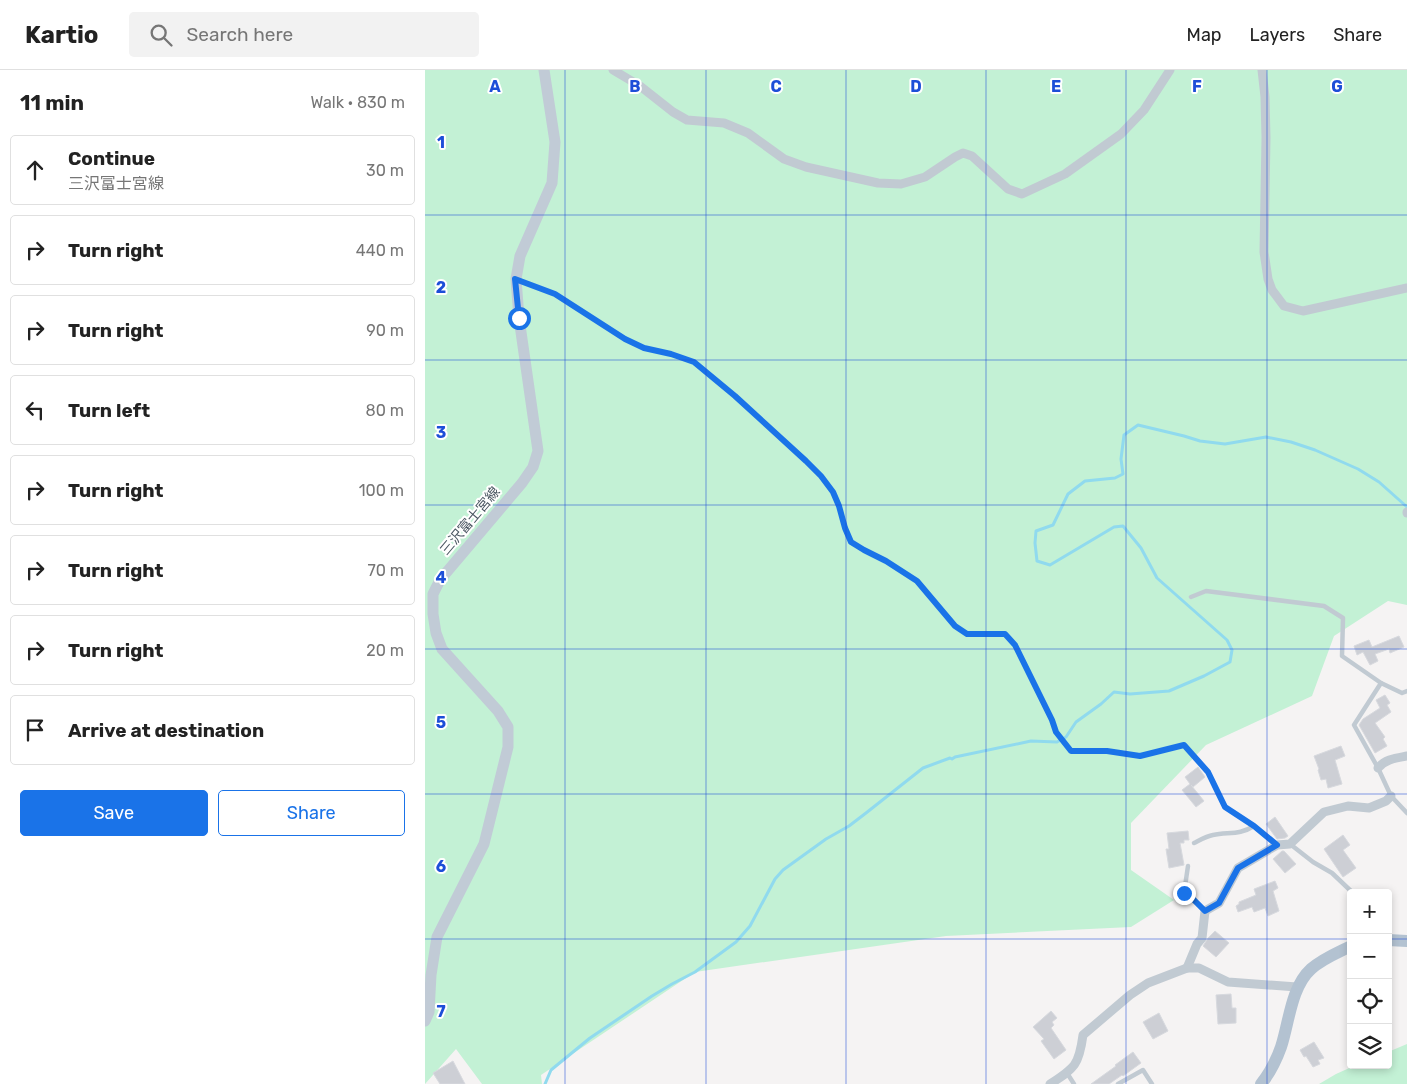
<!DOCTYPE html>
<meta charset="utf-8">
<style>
:root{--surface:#fff;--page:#f2f2f2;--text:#222;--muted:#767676;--line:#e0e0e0;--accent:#1a73e8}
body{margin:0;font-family:Rubik,"Noto Sans JP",sans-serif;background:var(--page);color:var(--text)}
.controls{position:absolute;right:15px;bottom:15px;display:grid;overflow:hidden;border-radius:5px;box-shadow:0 2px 8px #0003}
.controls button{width:45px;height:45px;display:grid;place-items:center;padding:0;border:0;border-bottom:1px solid var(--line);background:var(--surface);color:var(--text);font:25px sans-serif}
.stop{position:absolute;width:15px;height:15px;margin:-11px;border:4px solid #1a73e8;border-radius:50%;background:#fff}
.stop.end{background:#1a73e8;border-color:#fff;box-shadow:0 1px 5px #0008}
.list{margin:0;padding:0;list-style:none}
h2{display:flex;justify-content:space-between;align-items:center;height:65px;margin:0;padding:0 20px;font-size:21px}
h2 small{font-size:16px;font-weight:400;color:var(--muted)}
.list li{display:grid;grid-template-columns:32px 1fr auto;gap:15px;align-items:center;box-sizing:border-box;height:70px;margin:0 10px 10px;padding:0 10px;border:1px solid var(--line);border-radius:5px}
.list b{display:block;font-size:19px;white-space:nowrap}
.list p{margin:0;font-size:16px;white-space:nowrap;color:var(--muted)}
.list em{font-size:16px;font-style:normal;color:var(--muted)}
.actions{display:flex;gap:10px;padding:15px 20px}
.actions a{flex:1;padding:11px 0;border:1px solid var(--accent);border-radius:5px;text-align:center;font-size:18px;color:var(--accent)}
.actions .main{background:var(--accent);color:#fff}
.icon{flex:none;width:28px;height:28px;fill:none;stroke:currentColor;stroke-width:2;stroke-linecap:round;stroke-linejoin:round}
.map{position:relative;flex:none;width:982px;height:1014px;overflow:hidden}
header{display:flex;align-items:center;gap:30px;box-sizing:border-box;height:70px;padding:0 25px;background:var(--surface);border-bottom:1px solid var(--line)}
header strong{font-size:24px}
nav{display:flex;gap:28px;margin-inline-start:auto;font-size:18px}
.search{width:350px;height:45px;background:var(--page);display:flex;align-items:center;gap:12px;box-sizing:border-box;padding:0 18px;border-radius:5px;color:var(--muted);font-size:19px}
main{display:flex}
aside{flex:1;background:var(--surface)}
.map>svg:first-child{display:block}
.green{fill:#c3f1d5}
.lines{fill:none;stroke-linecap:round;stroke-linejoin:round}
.stream{stroke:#90daee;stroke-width:3}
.building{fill:#cdcfd5;stroke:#d7d9de}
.path{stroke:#7ad0a6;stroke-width:2;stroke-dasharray:4 2.5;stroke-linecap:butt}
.lane{stroke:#c1cad2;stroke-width:4.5}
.street{stroke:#c1cad2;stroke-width:9}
.secondary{stroke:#c1cbd6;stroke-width:11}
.primary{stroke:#b3c2d1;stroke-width:12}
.route{stroke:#1a73e8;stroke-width:6}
.grid{fill:none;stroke:#1d4ed8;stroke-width:1;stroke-opacity:0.55}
.labels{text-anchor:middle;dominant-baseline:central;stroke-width:4;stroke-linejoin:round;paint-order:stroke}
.street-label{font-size:14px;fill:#4a5661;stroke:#fff}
.grid-label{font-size:16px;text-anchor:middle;font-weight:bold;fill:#1d4ed8;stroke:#fff;stroke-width:4;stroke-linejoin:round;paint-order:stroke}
</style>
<header>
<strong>Kartio</strong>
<div class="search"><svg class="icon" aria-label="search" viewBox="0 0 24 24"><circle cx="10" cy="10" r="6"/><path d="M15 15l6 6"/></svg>Search here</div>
<nav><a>Map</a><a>Layers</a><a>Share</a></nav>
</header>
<main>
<aside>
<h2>11 min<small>Walk · 830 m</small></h2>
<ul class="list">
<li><svg class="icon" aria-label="ahead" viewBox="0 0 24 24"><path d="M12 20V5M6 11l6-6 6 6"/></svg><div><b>Continue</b><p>三沢富士宮線</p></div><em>30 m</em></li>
<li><svg class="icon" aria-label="right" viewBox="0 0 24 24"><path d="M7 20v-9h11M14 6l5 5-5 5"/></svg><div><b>Turn right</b></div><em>440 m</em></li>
<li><svg class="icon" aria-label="right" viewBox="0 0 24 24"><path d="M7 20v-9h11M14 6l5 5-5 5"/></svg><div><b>Turn right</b></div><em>90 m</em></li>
<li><svg class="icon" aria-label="left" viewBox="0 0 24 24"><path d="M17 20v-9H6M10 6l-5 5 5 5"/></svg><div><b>Turn left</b></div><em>80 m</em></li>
<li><svg class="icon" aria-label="right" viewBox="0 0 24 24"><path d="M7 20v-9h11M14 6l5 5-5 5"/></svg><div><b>Turn right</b></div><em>100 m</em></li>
<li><svg class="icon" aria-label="right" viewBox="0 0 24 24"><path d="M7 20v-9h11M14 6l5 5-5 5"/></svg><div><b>Turn right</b></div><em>70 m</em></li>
<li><svg class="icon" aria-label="right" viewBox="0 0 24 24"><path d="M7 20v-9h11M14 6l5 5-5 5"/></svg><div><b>Turn right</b></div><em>20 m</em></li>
<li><svg class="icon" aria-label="arrive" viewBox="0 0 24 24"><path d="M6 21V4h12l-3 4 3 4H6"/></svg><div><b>Arrive at destination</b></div></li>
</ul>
<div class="actions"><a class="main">Save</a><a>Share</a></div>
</aside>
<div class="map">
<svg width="982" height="1014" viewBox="0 0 982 1014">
<rect width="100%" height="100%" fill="#f5f3f3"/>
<g class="green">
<polygon points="0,0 982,0 982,535 963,531 909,566 887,626 781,675 706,753 706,800 749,830 706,857 521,866 270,902 116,1005 117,1014 57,1014 31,979 0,1014"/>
<polygon points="982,974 982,1014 894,1014 911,1004 931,995 963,995 963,982"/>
</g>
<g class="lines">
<polyline class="stream" points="120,1014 126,1000 165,968 227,926 247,914 270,902 311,872 325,856 350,809 358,800 401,769 424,756 441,743 498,698 525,688 527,689 530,687 606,671 632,672 641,667 651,652 676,634 689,622 705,624 744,621 779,606 805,592 807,580 802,570 732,508 716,478 698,456 689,457 625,495 612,491 610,473 611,461 628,455 643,424 660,411 690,408 698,404 696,389 699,365 713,355 759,366 775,371 800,374 841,367 866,372 890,380 933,399 954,412 982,437"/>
</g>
<g class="building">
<polygon points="974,566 979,577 965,583 964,579 950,584 953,591 945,595 938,582 932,585 929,576 944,570 947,577"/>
<polygon points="960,625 965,633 962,635 966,642 950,653 960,667 958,669 962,676 950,683 934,655 938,649 955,638 951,630"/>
<polygon points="916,676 920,686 910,690 917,714 903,718 901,709 896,710 893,700 894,699 889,686"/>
<polygon points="773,697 780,707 768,717 766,715 779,731 771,737 757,720 765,714 760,707"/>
<polygon points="850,747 863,766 860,768 852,769 841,754"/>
<polygon points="763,761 764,770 759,770 759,773 755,773 759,795 744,798 741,779 744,779 742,763"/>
<polygon points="918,765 925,775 918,780 931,798 918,807 899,779"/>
<polygon points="857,781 859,781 871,794 860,803 848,789"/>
<polygon points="850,811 853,818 848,821 854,841 843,846 840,838 829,842 827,837 813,842 811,836 814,834 814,832 831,825 829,819"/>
<polygon points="790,861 804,873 791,887 778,876 783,868"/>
<polygon points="806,924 807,938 811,938 811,953 793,954 791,925"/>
<polygon points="626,941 632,948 627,952 629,955 626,958 641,980 629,989 616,971 619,969 608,957"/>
<polygon points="734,943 743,961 728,969 718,952"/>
<polygon points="889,972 899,988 893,990 895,994 888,997 881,986 879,987 875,980"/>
<polygon points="708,982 716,993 698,1006 697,1005 684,1014 666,1014 691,996 690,995"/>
<polygon points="28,991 40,1014 15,1014 8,1003"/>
</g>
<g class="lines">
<g class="path">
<polyline points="102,214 129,224 200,269 219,278 246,284 269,292 310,326 381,391 396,406 407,422 415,436 420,459 426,471 439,480 461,491 492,511 530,556 542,564 580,564 590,575 627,650 631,662 646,681 683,681 715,687 759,675 783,702 800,737 823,752"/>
<polyline points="835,761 844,769"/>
</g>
<g class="lane">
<polyline points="766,527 781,521 899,536 918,548 917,586 956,613 929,655 953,698 966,726 982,743"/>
<polyline points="956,613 977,623 982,621"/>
<path d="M 769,773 C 775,770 782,766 788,765 C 804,762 815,765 829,756"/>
<polyline points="865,774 888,792 907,803 928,823"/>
<polyline points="763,796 759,823 767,828 780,841"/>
<polyline points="642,1003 649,1014"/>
<polyline points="693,1014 718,1000 727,1014"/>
</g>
<g class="street">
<polyline points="188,0 215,16 248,42 262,50 299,53 323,63 359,89 381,97 453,113 476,114 500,107 530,87 538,83 547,86 583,119 597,124 640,104 696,64 719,40 745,0"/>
<polyline points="837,0 840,27 841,68 839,182 843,209 847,220 859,236 878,241 982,218"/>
<polyline points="982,442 982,443"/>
<path d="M 953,698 C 960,689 971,688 982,686"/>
<polyline points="762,898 772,874 777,868 780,841 794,833 813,798 852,775 865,774 899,742 923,736 944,738 961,731 966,726"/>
<path d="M 625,1014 C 650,998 654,995 658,965 L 705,925 L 723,913 L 762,898 L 774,898 L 803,912 L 872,917"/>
</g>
<polyline class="secondary" points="0,951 4,942 6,905 12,867 59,774 83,677 83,657 73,641 17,579 11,563 8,544 8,524 15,510 97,413 108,397 113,381 94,248 91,209 95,186 127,113 130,72 119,0"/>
<g class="primary">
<polyline points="963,870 982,871"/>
<path d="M 836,1014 C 845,1003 851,991 856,977 C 864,953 866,917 886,899 C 897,889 912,883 926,876"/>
</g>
</g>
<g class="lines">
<polyline class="route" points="94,248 90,209 130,224 200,269 219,278 246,284 269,292 310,326 381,391 396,406 408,422 414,436 420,458 426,472 439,480 461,491 492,511 530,556 542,564 580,564 590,575 627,650 631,662 646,681 682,681 715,686 759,675 783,702 800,737 829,756 852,775 813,798 794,833 780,841 767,828 759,823"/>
</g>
<path class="grid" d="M 140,0 L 140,1014M 281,0 L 281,1014M 421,0 L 421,1014M 561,0 L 561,1014M 701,0 L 701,1014M 842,0 L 842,1014M 0,145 L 982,145M 0,290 L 982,290M 0,435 L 982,435M 0,579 L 982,579M 0,724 L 982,724M 0,869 L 926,869M 963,869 L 982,869"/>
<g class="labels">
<g class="street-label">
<text transform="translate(45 451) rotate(-50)">三沢富士宮線</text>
</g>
</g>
<g class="grid-label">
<text x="70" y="22">A</text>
<text x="210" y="22">B</text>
<text x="351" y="22">C</text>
<text x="491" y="22">D</text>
<text x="631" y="22">E</text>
<text x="772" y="22">F</text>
<text x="912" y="22">G</text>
<text x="16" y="78">1</text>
<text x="16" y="223">2</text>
<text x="16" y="368">3</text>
<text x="16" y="513">4</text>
<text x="16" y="658">5</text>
<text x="16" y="802">6</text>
<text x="16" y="947">7</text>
</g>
</svg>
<div class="controls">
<button>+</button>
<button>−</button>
<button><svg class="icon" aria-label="locate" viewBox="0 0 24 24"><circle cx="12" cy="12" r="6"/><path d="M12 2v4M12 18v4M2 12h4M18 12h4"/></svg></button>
<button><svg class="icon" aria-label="layers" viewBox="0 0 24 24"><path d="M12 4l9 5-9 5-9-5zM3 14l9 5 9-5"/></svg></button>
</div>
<div class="stop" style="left:94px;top:248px"></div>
<div class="stop end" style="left:759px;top:823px"></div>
</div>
</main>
